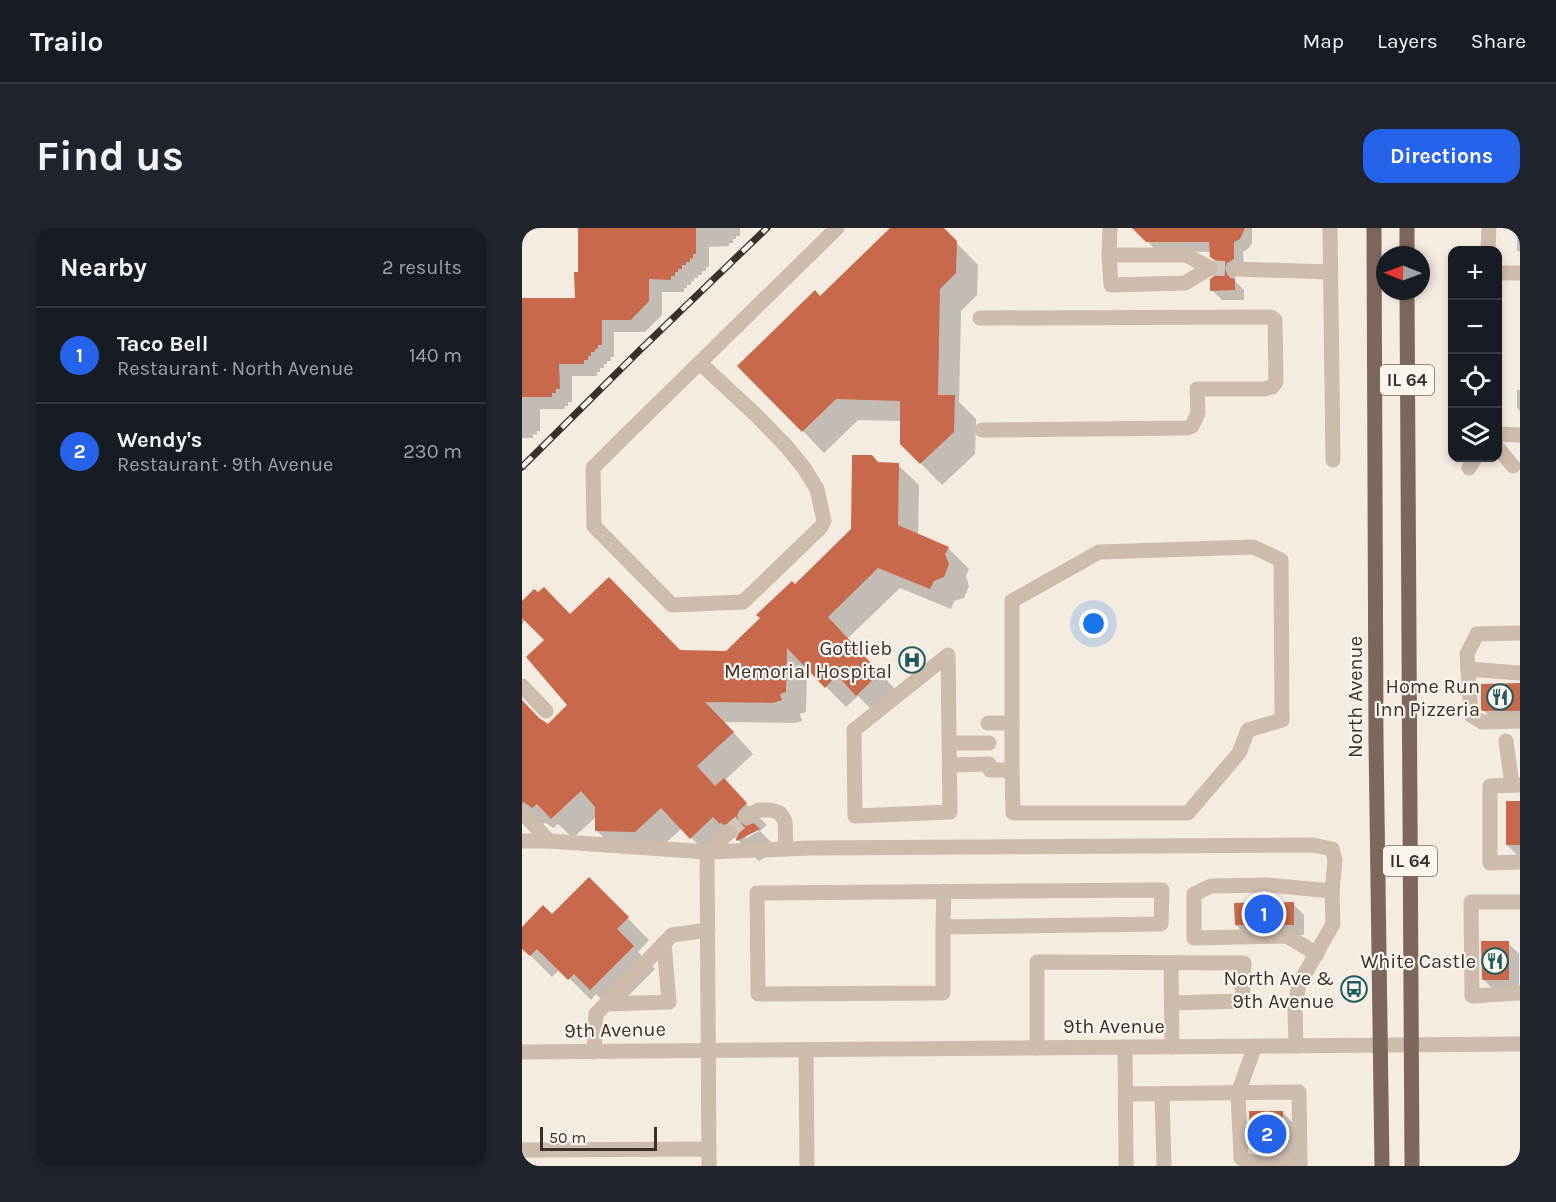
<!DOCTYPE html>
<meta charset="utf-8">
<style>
:root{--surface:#171b24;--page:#20242c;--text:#f1f3f6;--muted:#9ea1a6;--line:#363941;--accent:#2563eb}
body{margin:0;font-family:Karla,sans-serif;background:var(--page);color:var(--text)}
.controls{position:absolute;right:18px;top:18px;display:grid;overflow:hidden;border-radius:12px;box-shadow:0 3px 9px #0003}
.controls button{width:54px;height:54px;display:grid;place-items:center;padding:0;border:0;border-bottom:2px solid var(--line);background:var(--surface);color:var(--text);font:30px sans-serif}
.compass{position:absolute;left:854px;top:18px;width:54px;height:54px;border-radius:50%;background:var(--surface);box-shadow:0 3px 9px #0003;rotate:271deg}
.scale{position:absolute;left:18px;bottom:15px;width:117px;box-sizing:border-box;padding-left:6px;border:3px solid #3b302b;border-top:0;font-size:16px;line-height:21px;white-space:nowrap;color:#3b302b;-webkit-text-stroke:4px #fbf5ee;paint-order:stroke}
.you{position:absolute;left:572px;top:396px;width:21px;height:21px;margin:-15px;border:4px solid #fff;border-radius:50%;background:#1a73e8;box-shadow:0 0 0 9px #1a73e833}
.badge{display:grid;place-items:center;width:39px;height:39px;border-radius:50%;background:var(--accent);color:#fff;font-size:20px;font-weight:700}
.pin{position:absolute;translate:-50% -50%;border:3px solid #fff;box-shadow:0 2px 6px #0006}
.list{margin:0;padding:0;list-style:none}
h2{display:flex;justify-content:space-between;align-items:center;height:78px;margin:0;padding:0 24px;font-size:26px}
h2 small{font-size:20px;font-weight:400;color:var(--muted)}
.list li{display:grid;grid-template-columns:39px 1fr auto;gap:18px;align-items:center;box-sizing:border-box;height:96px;padding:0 24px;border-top:2px solid var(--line)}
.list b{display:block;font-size:22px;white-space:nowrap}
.list p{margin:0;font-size:20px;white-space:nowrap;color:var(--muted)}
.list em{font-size:20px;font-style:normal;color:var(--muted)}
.icon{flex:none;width:33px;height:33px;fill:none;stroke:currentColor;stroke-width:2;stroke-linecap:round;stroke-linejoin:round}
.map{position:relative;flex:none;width:998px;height:938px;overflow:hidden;border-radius:18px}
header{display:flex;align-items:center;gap:36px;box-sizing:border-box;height:84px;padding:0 30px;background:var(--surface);border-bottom:2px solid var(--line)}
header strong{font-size:28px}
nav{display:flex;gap:33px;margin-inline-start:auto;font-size:21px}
.intro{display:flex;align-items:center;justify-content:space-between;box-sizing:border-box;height:144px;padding:0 36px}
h1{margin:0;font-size:42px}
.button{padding:15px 27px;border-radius:18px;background:var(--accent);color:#fff;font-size:21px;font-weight:700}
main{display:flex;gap:36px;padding:0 36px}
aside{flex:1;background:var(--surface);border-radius:18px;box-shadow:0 3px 9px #0003}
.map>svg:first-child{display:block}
.shadow{fill:#0003;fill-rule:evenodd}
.building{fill:#c8694b}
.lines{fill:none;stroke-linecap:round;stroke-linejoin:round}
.minor-tunnel{stroke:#cfc6bd;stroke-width:15;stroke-dasharray:15 8;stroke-linecap:butt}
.minor{stroke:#cdbbac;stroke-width:15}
.major{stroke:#7d675c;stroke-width:15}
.rail-casing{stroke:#3b302b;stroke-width:7}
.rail{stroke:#fbf5ee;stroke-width:4.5;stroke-dasharray:14;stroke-linecap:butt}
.labels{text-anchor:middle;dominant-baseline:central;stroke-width:4.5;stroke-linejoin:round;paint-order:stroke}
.shield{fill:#fbf5ee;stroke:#756b66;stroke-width:1.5}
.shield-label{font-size:18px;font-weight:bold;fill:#3b302b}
.poi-label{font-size:20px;fill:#3b302b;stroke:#fbf5ee;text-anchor:end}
.street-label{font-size:20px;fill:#3b302b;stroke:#fbf5ee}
</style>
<header>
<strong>Trailo</strong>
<nav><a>Map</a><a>Layers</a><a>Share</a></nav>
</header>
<div class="intro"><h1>Find us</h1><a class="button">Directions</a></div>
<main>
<aside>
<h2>Nearby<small>2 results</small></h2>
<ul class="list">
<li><span class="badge">1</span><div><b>Taco Bell</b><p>Restaurant · North Avenue</p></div><em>140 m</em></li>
<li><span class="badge">2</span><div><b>Wendy's</b><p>Restaurant · 9th Avenue</p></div><em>230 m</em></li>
</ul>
</aside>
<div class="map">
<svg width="998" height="938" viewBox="0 0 998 938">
<rect width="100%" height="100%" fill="#f4ebe1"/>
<g class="shadow">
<polygon points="57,0 218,0 218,8 214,8 214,11 211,11 211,15 207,15 207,18 187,19 187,39 184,39 184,43 180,43 180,47 176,47 176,50 172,50 172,53 169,53 169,57 165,57 165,60 162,60 162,64 140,64 140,87 123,104 92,104 92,129 89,129 89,133 85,133 85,136 82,136 82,140 78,140 78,144 75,144 75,148 50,148 50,174 46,174 46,178 43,178 43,181 18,181 18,203 15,203 15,207 11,206 11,210 0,210 0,72 54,71 58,46"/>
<polygon points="370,0 420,0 456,37 455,67 439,83 437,174 454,191 453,226 420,257 379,215 379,193 336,192 302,225 281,203 298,70"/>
<polygon points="612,0 730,0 730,15 727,20 721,24 722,41 715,45 713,51 713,53 722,62 722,72 700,72 690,62 698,46 699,38 689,28 689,24 635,23"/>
<polygon points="995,0 998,0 998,24 995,22"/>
<polygon points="995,162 998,162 998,183 995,180"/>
<path d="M 357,236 L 376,237 L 397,257 L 396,307 L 426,320 L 447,341 L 444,348 L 447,358 L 442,370 L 432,373 L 429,381 L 378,360 L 325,411 L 378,466 L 356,488 L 336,468 L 324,479 L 285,439 L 284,484 L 278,486 L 280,493 L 273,495 L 202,494 L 231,526 L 202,553 L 245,597 L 238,603 L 257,622 L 237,633 L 213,609 L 189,630 L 160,600 L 134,624 L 95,623 L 74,602 L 74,589 L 51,610 L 36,596 L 31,600 L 24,595 L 18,596 L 0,578 L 0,473 L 20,494 L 26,498 L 47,477 L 24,412 L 4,392 L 0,396 L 0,373 L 158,424 L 204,424 L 331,302 ZM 235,601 L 237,603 L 225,610 L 222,608 Z"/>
<polygon points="998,457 998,493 972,492 960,481"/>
<polygon points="998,574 998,628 996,628 985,617"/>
<polygon points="67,651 127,712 116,724 133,741 91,783 74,766 69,772 38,741 30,749 0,719 0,701 30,688"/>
<polygon points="771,676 782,687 782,707 725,708 714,697"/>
<polygon points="986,715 997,726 997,762 972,762 961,751"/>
<polygon points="760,884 771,895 775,925 746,934 730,916"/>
</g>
<g class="building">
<polygon points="56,0 174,0 174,26 171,26 171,31 168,30 168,34 164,34 164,37 160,37 160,41 156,41 156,44 153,44 153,48 149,48 149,52 127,51 127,73 109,92 80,92 80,117 76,117 76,121 73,121 73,124 69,124 69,128 66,128 66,132 62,132 62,136 37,136 38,161 34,161 34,165 30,165 30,169 0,169 0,70 53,70 52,44 56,44"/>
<polygon points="368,0 422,0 435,13 434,45 418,61 416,167 433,167 432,204 398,236 378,216 378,173 314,171 280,204 215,138 293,62 298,68"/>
<polygon points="610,0 723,0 718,11 712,14 712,31 705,35 703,40 705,46 708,50 713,51 713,62 688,63 688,51 696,45 698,39 696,34 688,29 687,14 624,14"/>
<polygon points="330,227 350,227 356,234 377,235 376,297 427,319 423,326 427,336 422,349 412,353 408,361 356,340 306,389 358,445 334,468 315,447 303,460 265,420 264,464 258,466 260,472 251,475 183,474 212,504 175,538 193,558 202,550 225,575 217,583 215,588 217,593 224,598 232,595 238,601 215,613 214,611 216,608 217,603 214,597 209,595 201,597 199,594 198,596 191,589 168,611 139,580 113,604 73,603 73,579 59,563 29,591 15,576 10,580 3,575 0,574 0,472 17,490 26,496 45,477 4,429 22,412 0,390 0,373 12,361 16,364 22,359 48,386 87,349 158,422 204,423 238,390 234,387 270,353 273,356 329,301"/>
<polygon points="998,455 998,483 961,483 959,482 959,456"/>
<rect x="984" y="573" width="14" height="44"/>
<polygon points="67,649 107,689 95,701 112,718 68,762 52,746 46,752 15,721 8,728 0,721 0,699 21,677 30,686"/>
<polygon points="772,674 772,697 713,697 712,675"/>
<polygon points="959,713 987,713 987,752 960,752"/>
<polygon points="727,883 761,883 761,898 765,898 765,915 762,915 762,922 733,923 733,916 728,916"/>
</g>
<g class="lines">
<g class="minor-tunnel">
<polyline points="688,40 713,41"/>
<polyline points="207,604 225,588"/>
</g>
<g class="minor">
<polyline points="588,0 587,27 664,27 688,40"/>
<polyline points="808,0 811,232"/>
<polyline points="966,22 967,0"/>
<polyline points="587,27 589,57 663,55 688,40"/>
<polyline points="713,41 808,44"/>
<polyline points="975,45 998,45"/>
<polyline points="458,90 749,89 753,92 754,154 750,159 742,161 675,161 676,185 670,198 665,200 460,202"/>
<polyline points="178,135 234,187 265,219 282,240 295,261 302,293 299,299 221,374 150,377 72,298 71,240 105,206 315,0"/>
<polyline points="975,206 998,207"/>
<polyline points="975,219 991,238"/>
<polyline points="947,240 953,230"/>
<polyline points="998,405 955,406 945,426 949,487 960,494 998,493"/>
<polygon points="426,427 428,584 333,588 332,502"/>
<polyline points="946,441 998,445"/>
<polyline points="0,458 24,483"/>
<polyline points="466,495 490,495"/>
<polyline points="984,513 990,557"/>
<polyline points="428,515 467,515"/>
<polyline points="428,537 467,536"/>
<polyline points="468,542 490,542 491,585 666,585 717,525 726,502 760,492 759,332 731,319 577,324 490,373 490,542"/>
<polyline points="998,557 968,558 968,635 998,634"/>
<polyline points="0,584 27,613"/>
<polyline points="225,588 237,582 249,582 258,585 263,593 264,621"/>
<polyline points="0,613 27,613 185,624 289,620 791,617 810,621 813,632 810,663 811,696 777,756 773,779 774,818"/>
<polyline points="998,674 949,674 950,768 998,765"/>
<polyline points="421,699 421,765 236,766 235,665 640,662 639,696 421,699 422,663"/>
<polyline points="795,726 765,708 672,710 672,666 689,658 745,657 810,663"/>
<polyline points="649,735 650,819"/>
<polyline points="84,776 147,774 142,715"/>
<path d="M 733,818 L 716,865 L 719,930 C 732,938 762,934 777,928"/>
<polyline points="603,819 604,938"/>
<polyline points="515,820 515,734 722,735 720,773 650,775"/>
<polyline points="284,822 285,938"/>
<polyline points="0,824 998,816"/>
<polyline points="72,824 74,786 150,707 186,702"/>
<polyline points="604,866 777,864 778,938"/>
<polyline points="640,866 642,938"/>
<polyline points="0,922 187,921"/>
<polyline points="187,938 185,624 207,604"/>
</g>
<g class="major">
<polyline points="852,0 854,513 860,938"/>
<polyline points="885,0 885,27"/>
<polyline points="885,63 890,938"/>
</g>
<g class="rail-casing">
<polyline id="rail" points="0,239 118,122 245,0"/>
</g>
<use href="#rail" class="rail"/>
</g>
<defs>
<g id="hospital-ring" transform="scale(1.35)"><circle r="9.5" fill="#fbf5ee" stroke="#1f5a5e" stroke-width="1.5"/><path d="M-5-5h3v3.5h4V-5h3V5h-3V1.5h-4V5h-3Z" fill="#1f5a5e"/></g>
<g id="restaurant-ring" transform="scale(1.35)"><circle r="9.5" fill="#fbf5ee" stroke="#1f5a5e" stroke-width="1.5"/><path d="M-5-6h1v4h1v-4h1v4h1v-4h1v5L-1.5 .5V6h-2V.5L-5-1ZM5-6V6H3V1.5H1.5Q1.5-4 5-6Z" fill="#1f5a5e"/></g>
<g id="bus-ring" transform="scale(1.35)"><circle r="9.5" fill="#fbf5ee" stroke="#1f5a5e" stroke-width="1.5"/><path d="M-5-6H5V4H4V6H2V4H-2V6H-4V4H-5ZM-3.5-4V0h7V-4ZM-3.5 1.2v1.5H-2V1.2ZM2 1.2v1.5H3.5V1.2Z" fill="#1f5a5e"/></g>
</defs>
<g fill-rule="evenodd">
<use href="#hospital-ring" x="390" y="432"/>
<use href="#restaurant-ring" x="978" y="469"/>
<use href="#restaurant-ring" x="973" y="733"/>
<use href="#bus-ring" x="832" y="761"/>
</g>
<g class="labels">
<g class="shield">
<rect x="858" y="137" width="54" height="30" rx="4.5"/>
<rect x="861" y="618" width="54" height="30" rx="4.5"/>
</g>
<g class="shield-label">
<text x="885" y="152">IL 64</text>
<text x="888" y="633">IL 64</text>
</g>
<g class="poi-label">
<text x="370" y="420">Gottlieb<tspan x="370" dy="23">Memorial Hospital</tspan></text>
<text x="958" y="458">Home Run<tspan x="958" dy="23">Inn Pizzeria</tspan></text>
<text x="954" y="733">White Castle</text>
<text x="812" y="750">North Ave &amp;<tspan x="812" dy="23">9th Avenue</tspan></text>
</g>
<g class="street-label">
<text transform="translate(833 469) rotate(-90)">North Avenue</text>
<text x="592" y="798">9th Avenue</text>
<text transform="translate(93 802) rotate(-1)">9th Avenue</text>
</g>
</g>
</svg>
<div class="controls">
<button>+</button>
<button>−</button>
<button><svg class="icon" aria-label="locate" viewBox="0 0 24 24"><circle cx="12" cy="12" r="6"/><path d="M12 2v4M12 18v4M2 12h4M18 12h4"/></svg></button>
<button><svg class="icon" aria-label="layers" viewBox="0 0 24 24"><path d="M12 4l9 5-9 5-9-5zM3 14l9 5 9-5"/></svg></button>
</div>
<svg class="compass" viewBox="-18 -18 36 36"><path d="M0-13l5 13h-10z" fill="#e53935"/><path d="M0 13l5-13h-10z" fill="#9ea1a6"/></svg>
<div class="scale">50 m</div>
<div class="you"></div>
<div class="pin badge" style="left:742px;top:686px">1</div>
<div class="pin badge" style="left:745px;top:906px">2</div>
</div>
</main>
